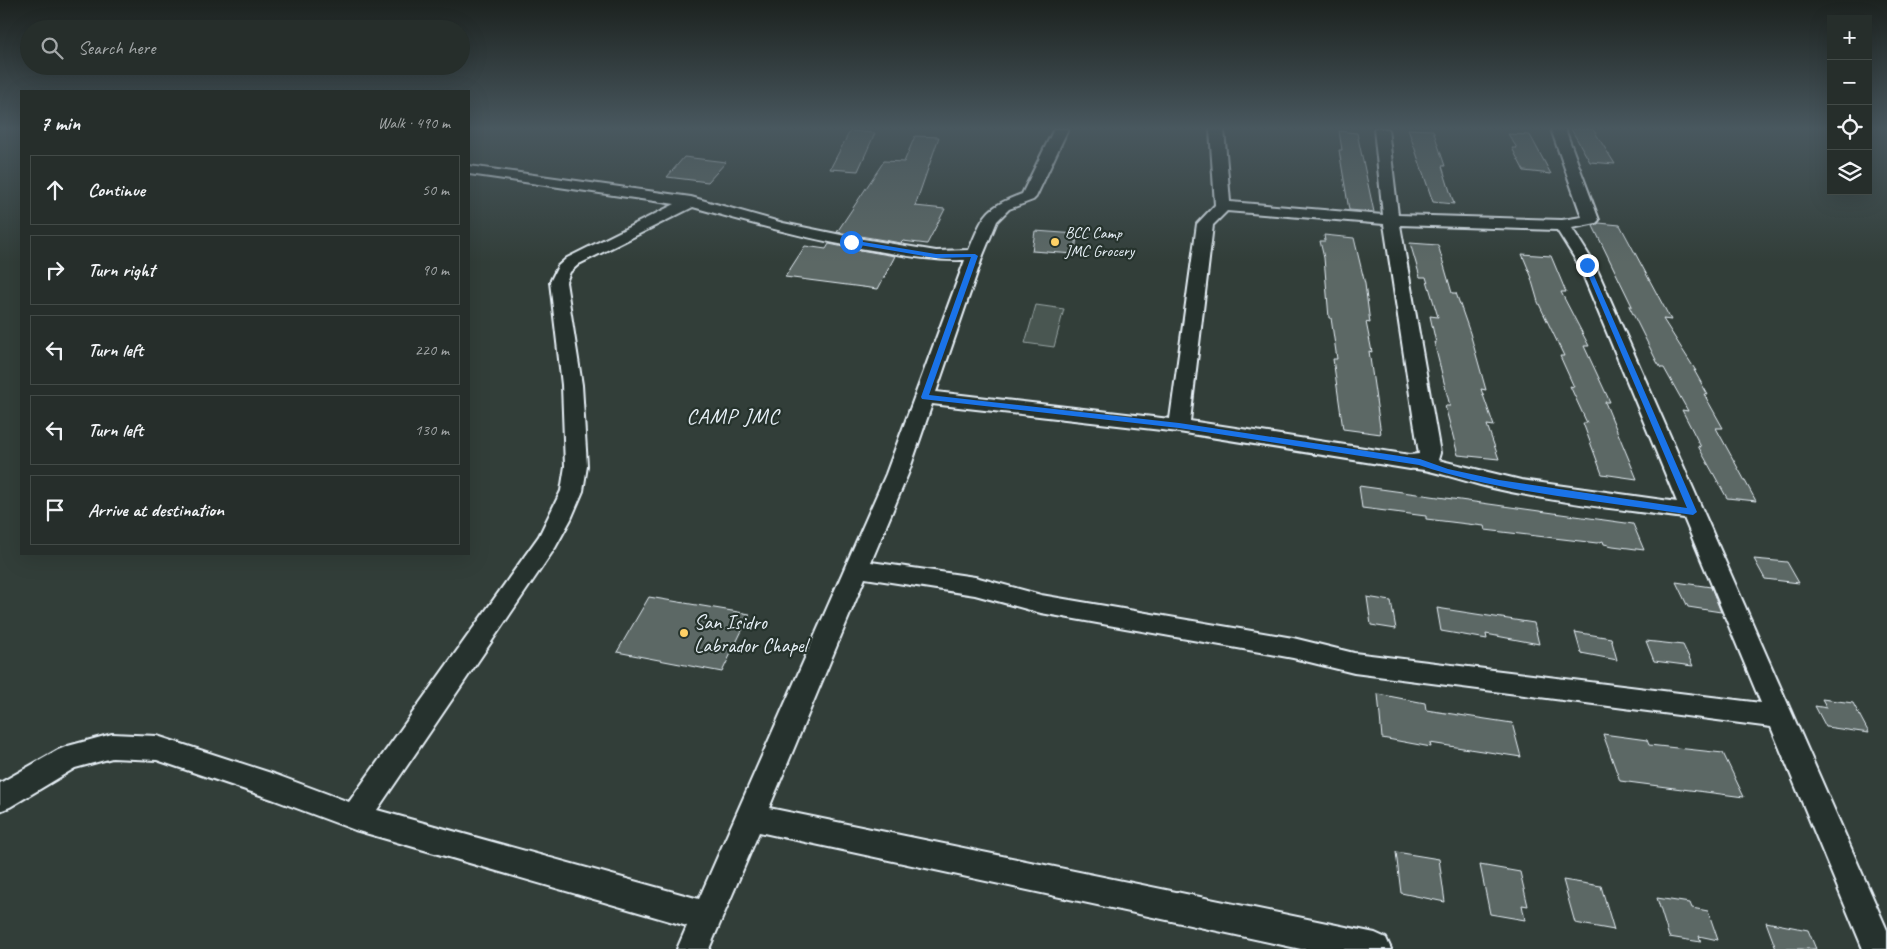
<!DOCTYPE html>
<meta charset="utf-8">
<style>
:root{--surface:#262e2b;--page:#2e3633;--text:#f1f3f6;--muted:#a4a8a9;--line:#424a47}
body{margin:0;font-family:Caveat,sans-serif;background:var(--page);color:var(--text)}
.controls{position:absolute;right:15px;top:15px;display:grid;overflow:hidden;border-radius:0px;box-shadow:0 5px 20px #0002}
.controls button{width:45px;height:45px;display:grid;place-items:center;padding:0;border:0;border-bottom:1px solid var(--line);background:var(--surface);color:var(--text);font:25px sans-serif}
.stop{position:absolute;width:15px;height:15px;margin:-11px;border:4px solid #1a73e8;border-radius:50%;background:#fff}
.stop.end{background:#1a73e8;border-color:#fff;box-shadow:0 1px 5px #0008}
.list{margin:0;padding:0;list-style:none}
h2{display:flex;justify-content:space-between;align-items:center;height:65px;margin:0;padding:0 20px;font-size:21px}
h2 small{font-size:16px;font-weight:400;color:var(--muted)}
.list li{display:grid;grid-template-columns:32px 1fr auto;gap:15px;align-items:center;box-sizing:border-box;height:70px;margin:0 10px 10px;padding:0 10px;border:1px solid var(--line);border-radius:0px}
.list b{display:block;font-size:19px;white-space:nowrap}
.list em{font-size:16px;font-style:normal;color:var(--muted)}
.icon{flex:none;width:28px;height:28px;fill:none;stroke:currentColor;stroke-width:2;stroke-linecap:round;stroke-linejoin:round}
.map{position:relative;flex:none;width:1887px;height:949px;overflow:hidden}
.search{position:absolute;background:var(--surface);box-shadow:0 5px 20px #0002;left:20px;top:20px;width:450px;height:55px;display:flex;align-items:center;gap:12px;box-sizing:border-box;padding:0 18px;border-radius:28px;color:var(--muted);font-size:19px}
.panel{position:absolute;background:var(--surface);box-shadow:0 5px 20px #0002;left:20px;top:90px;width:450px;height:465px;border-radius:0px}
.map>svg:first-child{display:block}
.green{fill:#495651;stroke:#98a4a4}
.building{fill:#5c6865;stroke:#e8f1f8}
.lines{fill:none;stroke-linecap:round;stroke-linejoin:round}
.minor-casing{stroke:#e8f1f8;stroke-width:4}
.minor{fill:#26332d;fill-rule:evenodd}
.route{fill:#1a73e8}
.poi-dot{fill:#ffd166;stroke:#26332d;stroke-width:2}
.labels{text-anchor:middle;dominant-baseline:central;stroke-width:4.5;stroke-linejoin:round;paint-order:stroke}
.far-poi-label{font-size:16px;fill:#e8f1f8;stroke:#26332d;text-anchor:start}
.poi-label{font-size:20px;fill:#e8f1f8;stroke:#26332d;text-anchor:start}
.quarter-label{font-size:22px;letter-spacing:1px;fill:#e8f1f8;stroke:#26332d}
</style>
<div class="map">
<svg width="1887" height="949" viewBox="0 0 1887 949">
<rect width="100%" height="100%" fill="#323e39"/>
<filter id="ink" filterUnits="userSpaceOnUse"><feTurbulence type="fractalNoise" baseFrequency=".02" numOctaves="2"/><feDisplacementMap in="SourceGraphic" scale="10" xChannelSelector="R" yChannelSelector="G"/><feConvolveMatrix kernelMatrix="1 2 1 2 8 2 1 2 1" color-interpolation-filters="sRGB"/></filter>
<g filter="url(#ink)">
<polygon class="green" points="1036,305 1064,309 1054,347 1025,343"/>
<g class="building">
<polygon points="1408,129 1433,130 1445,166 1442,166 1454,204 1433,202"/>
<polygon points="1571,129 1593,129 1615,164 1590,162"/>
<polygon points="850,131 875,133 858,171 830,169"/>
<polygon points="1339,131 1357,133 1374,212 1349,210 1339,150 1342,150"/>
<polygon points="1508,134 1530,135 1551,174 1524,171 1512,148 1517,148"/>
<polygon points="915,136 939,137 915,206 945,209 927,244 903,241 901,243 837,232 884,161 904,162"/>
<polygon points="684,157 726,162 708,182 667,177"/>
<polygon points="1599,223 1620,225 1671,320 1663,319 1696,371 1694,370 1708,395 1704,394 1723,428 1716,428 1756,501 1727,498 1698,446 1701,447 1682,410 1688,411 1664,368 1661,368 1657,362 1629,306 1632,306 1593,226"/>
<polygon points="1035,231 1077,234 1075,254 1032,251"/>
<polygon points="1324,235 1354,238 1365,284 1370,323 1366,322 1372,352 1369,351 1381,434 1343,429 1333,359 1337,359 1331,318 1329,318 1324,258 1320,241 1325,241"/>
<polygon points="1410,243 1438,245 1452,293 1456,293 1470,333 1486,390 1481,389 1494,426 1487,425 1499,459 1458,455 1445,406 1450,406 1434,342 1436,343 1430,316 1438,317 1426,277 1420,277"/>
<polygon points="829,244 854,249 895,256 878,289 785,277 805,246 826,249"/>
<polygon points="1522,254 1551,256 1566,292 1561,292 1589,346 1584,346 1610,402 1605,402 1637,479 1602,474 1583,423 1587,423 1570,386 1574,387 1560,356 1564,356 1538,302 1531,278 1532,278"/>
<polygon points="1359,486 1633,524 1644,550 1613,546 1604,544 1603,541 1597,543 1485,530 1484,526 1426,519 1426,516 1362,508"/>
<polygon points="1754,559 1787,562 1799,583 1765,579"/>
<polygon points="1676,582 1711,587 1721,612 1688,607"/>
<polygon points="649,597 750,614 722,672 617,652"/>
<polygon points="1367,597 1391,601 1396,629 1371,625"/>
<polygon points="1437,608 1534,623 1539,644 1486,634 1487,639 1441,631"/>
<polygon points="1575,632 1611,638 1617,660 1581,653"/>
<polygon points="1646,641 1683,645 1693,666 1654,661"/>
<polygon points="1378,694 1425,703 1426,710 1512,723 1521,757 1430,743 1431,747 1382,738"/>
<polygon points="1822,699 1853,703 1869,733 1826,727 1815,706 1827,708"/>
<polygon points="1603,734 1647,740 1649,745 1723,753 1744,797 1620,781"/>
<polygon points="1396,852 1439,859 1445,902 1401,893"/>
<polygon points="1480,865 1520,872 1528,906 1522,905 1525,920 1490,914"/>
<polygon points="1563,880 1601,886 1614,930 1575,923"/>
<polygon points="1657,898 1690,903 1692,908 1708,911 1718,940 1699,936 1701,942 1669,937"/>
<polygon points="1766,922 1808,930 1816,949 1776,949"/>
</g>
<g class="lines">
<g class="minor-casing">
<path id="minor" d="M 1054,129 L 1068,129 L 1036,197 L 1033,200 L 1009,209 L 997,221 L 983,255 L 936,392 L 1170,419 L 1197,224 L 1215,205 L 1210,129 L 1224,129 L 1230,202 L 1383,215 L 1374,129 L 1388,129 L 1398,215 L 1562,220 L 1582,217 L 1551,129 L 1565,129 L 1599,220 L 1596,223 L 1572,228 L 1595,265 L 1887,930 L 1887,949 L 1863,949 L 1771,727 L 1354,673 L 1293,658 L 1041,613 L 975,595 L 865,578 L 769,808 L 1375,933 L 1386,938 L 1391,949 L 1301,949 L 759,832 L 709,949 L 677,949 L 687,926 L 355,830 L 272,799 L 157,760 L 112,758 L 75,768 L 10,807 L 0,811 L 0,783 L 58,750 L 68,746 L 112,734 L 157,736 L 274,774 L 349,802 L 539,536 L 561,491 L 565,466 L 562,385 L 550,282 L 558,266 L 567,258 L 675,204 L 469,174 L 469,166 L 691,197 L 783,223 L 851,237 L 936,251 L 969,250 C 984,215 984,208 1022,194 ZM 693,207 C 754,224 815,241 878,251 C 907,256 935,261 965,260 L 886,474 L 699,899 L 377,810 L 555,548 L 571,519 L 583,491 L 587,466 L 582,385 L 566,282 L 570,272 L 579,264 ZM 1227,211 L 1384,224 L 1419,454 L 1410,455 L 1190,421 L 1213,225 ZM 1400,225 L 1557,230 L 1579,265 L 1677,502 L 1521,480 L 1438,460 L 1440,453 ZM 932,404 L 1179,432 L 1410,469 C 1425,467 1469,483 1488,487 C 1552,502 1619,509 1684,518 L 1761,703 L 1354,653 L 1293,638 L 1041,595 L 975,577 L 871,562 L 908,474 Z"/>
</g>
<use href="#minor" class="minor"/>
</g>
</g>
<linearGradient id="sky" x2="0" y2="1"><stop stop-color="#1c221f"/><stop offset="0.49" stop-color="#49585f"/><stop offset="1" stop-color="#49585f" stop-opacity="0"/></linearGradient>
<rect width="1887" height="262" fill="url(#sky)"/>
<path class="route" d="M 851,240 L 936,254 L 975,254 L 978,256 L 929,395 L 1179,423 L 1420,459 L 1448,469 L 1499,480 L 1687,508 L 1584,265 L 1589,264 L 1697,512 L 1693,515 C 1602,501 1506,494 1419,465 L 1179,428 L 922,399 L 921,397 L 971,257 L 936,258 L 848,243 Z"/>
<g class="poi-dot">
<circle cx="1055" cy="242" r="5"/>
<circle cx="684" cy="633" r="5"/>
</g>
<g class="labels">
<g class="far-poi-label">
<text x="1065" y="233">BCC Camp<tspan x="1065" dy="18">JMC Grocery</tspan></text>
</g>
<g class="poi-label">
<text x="694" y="622">San Isidro<tspan x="694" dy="23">Labrador Chapel</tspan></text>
</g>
<g class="quarter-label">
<text x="733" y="416">CAMP JMC</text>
</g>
</g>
</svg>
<div class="controls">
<button>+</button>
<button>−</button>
<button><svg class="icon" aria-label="locate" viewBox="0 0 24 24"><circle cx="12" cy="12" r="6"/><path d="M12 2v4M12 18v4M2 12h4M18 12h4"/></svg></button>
<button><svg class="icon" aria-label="layers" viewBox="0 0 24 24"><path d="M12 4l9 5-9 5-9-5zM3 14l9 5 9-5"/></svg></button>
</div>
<div class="stop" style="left:851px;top:242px"></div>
<div class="stop end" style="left:1587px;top:265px"></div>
<div class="search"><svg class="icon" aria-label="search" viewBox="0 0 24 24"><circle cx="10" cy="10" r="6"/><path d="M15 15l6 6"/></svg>Search here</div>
<section class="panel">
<h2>7 min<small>Walk · 490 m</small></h2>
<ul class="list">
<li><svg class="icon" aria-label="ahead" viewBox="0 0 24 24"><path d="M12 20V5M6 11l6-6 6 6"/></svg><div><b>Continue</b></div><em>50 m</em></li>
<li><svg class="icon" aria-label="right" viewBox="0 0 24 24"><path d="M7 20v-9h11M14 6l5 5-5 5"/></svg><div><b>Turn right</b></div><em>90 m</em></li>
<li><svg class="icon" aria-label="left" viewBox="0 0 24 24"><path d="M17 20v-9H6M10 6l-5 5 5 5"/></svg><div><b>Turn left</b></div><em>220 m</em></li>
<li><svg class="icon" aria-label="left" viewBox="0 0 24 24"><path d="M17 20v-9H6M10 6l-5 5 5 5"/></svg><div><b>Turn left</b></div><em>130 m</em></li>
<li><svg class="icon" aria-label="arrive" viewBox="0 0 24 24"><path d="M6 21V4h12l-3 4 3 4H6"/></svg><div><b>Arrive at destination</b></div></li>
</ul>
</section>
</div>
